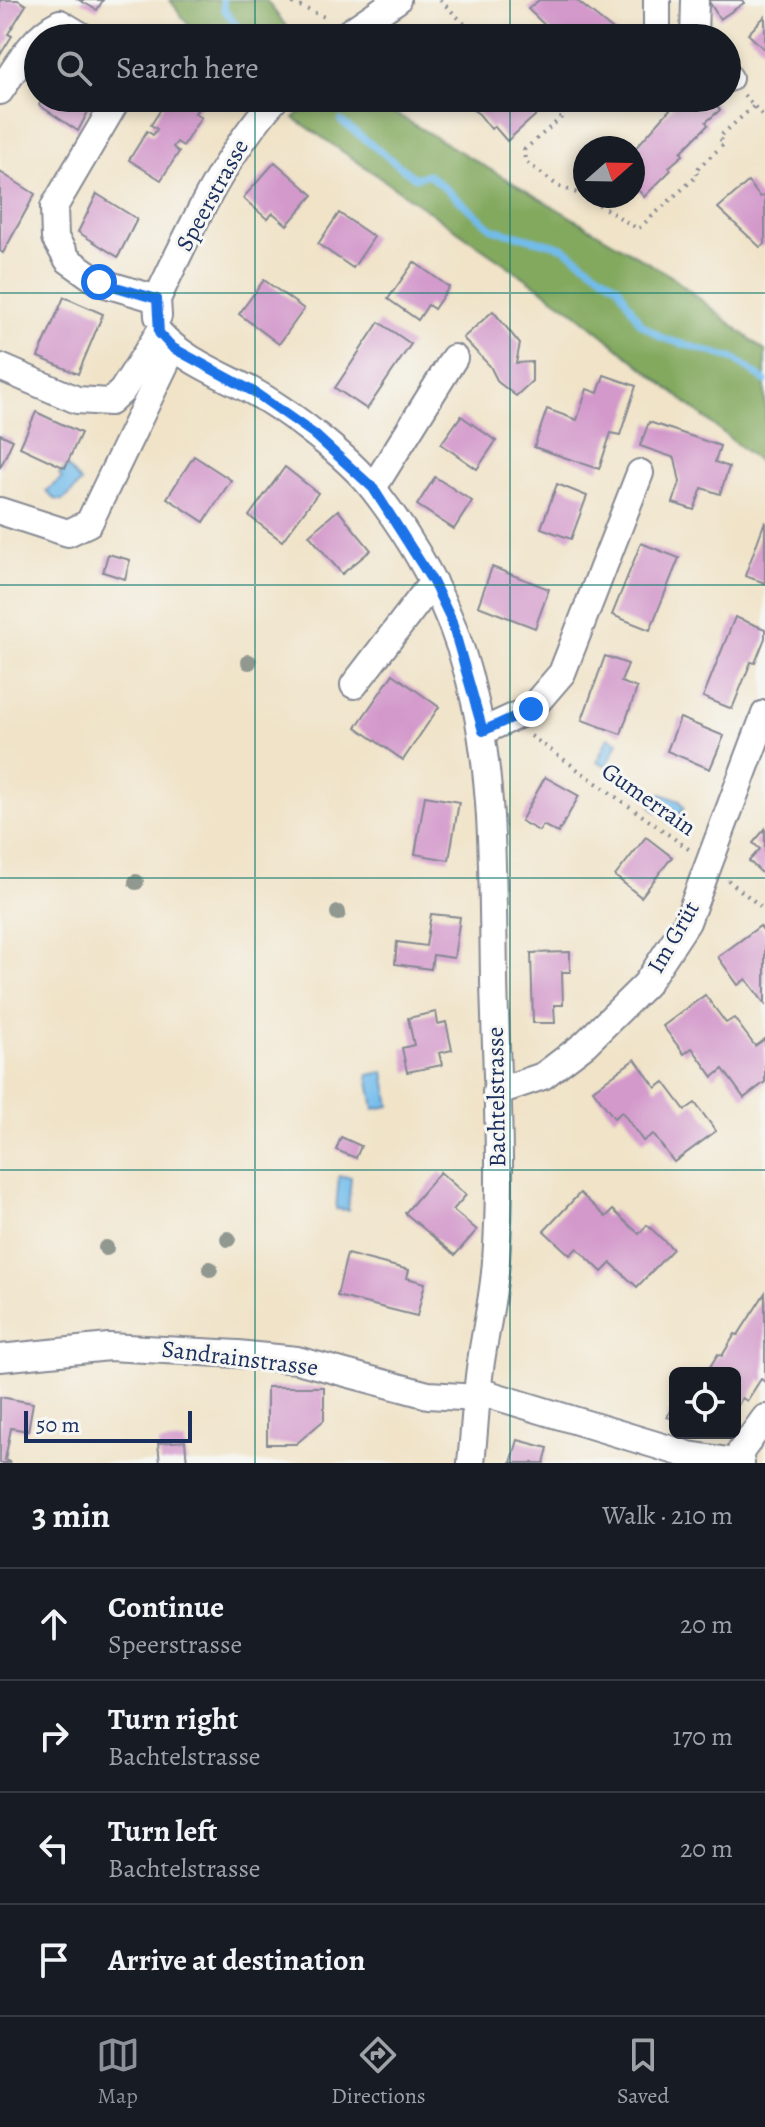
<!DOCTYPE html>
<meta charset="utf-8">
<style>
:root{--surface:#171b24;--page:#20242c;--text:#f1f3f6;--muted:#9ea1a6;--line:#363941;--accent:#8c9099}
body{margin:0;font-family:Alegreya,serif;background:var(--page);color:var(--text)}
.controls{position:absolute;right:24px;bottom:24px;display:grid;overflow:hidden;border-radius:12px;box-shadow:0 4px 12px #0003}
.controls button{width:72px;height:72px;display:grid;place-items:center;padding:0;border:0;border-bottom:2px solid var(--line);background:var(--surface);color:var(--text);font:40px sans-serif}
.compass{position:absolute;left:573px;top:136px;width:72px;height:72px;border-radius:50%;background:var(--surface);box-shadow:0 4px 12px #0003;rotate:70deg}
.scale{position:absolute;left:24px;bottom:20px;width:168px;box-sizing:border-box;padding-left:8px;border:4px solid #1b2f5e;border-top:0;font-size:22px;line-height:28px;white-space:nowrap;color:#1b2f5e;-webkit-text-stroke:6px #f6f6f2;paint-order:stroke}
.stop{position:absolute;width:24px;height:24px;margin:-18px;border:6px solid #1a73e8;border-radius:50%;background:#fff}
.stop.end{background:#1a73e8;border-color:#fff;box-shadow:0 2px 8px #0008}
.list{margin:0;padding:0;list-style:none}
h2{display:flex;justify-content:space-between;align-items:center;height:104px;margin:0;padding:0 32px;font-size:34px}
h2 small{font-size:26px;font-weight:400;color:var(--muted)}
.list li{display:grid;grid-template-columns:52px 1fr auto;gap:24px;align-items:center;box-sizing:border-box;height:112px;padding:0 32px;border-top:2px solid var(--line)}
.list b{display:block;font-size:30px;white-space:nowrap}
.list p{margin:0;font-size:26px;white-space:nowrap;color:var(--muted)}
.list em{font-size:26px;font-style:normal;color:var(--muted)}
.icon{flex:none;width:44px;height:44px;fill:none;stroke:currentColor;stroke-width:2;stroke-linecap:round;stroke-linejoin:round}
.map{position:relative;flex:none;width:765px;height:1463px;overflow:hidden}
.search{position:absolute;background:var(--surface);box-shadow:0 4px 12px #0003;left:24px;right:24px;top:24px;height:88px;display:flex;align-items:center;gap:20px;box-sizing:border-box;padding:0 28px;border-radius:44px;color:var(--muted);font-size:30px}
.sheet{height:552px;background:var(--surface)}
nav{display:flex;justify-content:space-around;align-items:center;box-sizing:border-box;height:112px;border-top:2px solid var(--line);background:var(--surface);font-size:22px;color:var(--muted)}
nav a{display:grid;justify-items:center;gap:4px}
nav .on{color:var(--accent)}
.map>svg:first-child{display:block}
.forest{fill:#83a95e;stroke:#4f6c5e;stroke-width:2}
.water{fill:#72bceb;stroke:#4676a4;stroke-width:2}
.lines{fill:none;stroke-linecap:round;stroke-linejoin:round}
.stream{stroke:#72bceb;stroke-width:7}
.building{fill:#d399cb}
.minor-casing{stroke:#868993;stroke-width:30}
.path{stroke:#868993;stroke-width:4;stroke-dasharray:2 6;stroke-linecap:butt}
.minor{stroke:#fff;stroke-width:26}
.tree{fill:#919890}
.route{stroke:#1a73e8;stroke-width:10}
.grid{fill:none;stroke:#0f766e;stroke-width:2;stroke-opacity:0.55}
.labels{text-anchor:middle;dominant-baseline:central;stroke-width:6;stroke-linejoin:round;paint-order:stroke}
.street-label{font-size:24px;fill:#1b2f5e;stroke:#f6f6f2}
</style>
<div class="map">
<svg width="765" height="1463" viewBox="0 0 765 1463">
<rect width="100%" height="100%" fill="#f6f6f2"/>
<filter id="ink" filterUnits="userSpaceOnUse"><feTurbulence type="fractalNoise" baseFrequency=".0125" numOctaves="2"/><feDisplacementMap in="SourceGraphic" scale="16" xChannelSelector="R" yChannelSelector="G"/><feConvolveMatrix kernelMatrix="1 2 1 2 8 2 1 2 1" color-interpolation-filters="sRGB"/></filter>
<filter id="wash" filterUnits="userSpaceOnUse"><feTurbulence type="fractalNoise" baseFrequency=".006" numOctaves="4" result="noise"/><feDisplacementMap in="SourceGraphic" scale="32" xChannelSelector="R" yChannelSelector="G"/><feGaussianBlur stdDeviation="1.8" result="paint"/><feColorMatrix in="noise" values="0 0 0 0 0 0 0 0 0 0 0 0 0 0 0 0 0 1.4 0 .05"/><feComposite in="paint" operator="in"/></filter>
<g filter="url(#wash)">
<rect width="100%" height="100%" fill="#f0e3c8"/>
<g class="forest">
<polygon points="170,0 266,0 295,38 198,38"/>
<polygon points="316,98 369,98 671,276 765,351 765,467 573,311 294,118"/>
</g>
<g class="water">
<path d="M 68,467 L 81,483 C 68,494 63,511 46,491 L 62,478 L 59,474 Z"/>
<polygon points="608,737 618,742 607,766 597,762"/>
<polygon points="662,794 680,801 684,808 679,816 674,819 654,810 650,803 654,796"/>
<polygon points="384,1072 390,1106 374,1109 368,1075"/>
<polygon points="339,1176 351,1177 348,1210 336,1209"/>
</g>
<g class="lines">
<g class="stream">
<polyline points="223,0 224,9 246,38"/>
<polyline points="341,121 415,178 428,174 493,229 562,247 618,286 640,323 662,338 735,359 765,381"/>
</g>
</g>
<g id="blocks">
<g class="building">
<polygon points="0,0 18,0 26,5 8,34 12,36 0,55"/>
<polygon points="79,0 103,0 97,10"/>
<polygon points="539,0 576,0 623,38 563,38 559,33 556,36 528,9"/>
<polygon points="708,0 742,0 744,3 720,19"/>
<polygon points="765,16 765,50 748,34"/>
<polygon points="433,27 442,38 420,38"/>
<polygon points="43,98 95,98 78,131 39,105"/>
<polygon points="168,98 198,98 203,101 195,113 201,117 183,146 177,142 173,147 179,152 161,180 129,160 147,131 153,135 157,129 151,125"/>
<polygon points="456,98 516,98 521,103 524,101 536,115 507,141 494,126 491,129 479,114"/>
<polygon points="680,98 711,98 720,110 706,122 708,125 681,152 683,155 669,167 671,170 644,197 633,184 633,151"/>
<polygon points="275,162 313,195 287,225 273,213 267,219 243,198"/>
<polygon points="0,172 35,194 3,253 0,251"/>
<polygon points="748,182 760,197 765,196 765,244 760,247 718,208"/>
<polygon points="97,194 137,219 118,257 78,232"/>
<polygon points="339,213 374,237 353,268 318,244"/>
<polygon points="414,262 449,287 434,309 428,305 418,320 388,299"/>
<polygon points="264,280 304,309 279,344 239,314"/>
<polygon points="64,297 103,314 78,374 38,357"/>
<polygon points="493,311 520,344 516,363 532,362 532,381 516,396 498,382 490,366 463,338"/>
<polygon points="379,322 411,344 367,409 335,388"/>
<polygon points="604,375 636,386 620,435 611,433 599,469 534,447 547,409 577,420 587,389 598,393"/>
<polygon points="36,412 81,433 65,468 20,447"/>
<polygon points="461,416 496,441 477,469 441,444"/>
<polygon points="649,422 720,446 715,462 729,467 720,494 702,488 694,510 673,503 680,482 675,458 640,446"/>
<polygon points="0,434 13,440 0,468"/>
<polygon points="194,456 231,480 204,522 167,498"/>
<polygon points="285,467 318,493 282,541 249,516"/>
<polygon points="435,477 472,501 454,529 417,505"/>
<polygon points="557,484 587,496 571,539 541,528"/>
<polygon points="338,510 371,550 342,574 309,535"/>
<polygon points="765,521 765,583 745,576"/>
<polygon points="641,543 679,558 650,630 612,615"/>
<polygon points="108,554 130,560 125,579 103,572"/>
<polygon points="492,567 549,589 535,628 478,606"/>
<polygon points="735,617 765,629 765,638 755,663 751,662 732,709 703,697"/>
<polygon points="605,656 628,664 621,682 637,688 621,734 582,720"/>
<polygon points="393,674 439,707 403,760 356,727"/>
<polygon points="680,718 724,736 710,769 667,751"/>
<polygon points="545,777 579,796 558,833 543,825 539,831 521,821"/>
<polygon points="425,796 459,802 449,860 415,854"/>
<polygon points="765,829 765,876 749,861 760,849 753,843"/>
<polygon points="646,837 672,857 641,897 615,876"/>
<polygon points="431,914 460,917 454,958 433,955 431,969 395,964 397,942 426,946"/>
<polygon points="760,926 765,933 765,1004 746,979 738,985 718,957"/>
<polygon points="570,952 570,972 562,972 563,1005 554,1005 555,1023 533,1023 531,953"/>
<polygon points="705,995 726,1023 734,1018 755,1046 765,1039 765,1082 744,1098 723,1069 713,1077 692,1048 684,1054 663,1026"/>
<polygon points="436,1012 438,1024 446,1022 452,1050 439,1053 442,1065 407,1072 402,1048 414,1045 408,1018"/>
<polygon points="635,1059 656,1088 664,1082 685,1110 695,1103 716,1131 674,1162 653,1134 643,1141 622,1112 614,1118 593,1090"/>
<polygon points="341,1137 361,1146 356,1158 336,1150"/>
<polygon points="440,1172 466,1195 453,1210 477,1230 455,1255 405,1213"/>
<polygon points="580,1193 606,1217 613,1210 639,1234 647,1225 673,1249 637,1287 611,1263 602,1272 577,1248 570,1255 544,1231"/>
<polygon points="347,1254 409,1270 407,1278 425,1283 417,1316 337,1296"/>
<polygon points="765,1293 765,1382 761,1379 747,1401 742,1398 735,1411 735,1373 706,1373 718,1354 722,1356 735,1334 738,1335"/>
<polygon points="267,1387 324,1387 324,1420 296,1444 267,1444"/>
<polygon points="0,1397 33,1403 28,1431 11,1428 5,1460 11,1463 0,1463"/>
<polygon points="675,1403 675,1419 667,1417"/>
<polygon points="518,1440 548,1448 544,1463 511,1463"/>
<polygon points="185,1441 187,1463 160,1463 158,1443"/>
</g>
</g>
</g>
<g filter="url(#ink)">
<use href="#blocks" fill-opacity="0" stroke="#868993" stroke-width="2"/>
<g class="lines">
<g class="minor-casing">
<g id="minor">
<polyline points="341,38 397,0"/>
<polyline points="657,38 657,0"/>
<polyline points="694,38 695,0"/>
<polyline points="727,76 729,78"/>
<path d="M 0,91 C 18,65 32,37 60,23 L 85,38"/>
<polyline points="118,98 54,207 55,238 68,260 99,282 157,299"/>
<path d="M 158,316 L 157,299 C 191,228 223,157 276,98"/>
<path d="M 159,333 C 184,360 218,373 250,390 C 287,410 349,457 374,490 C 498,650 491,789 494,980 C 496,1073 503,1168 496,1261 C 494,1293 487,1323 482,1355 C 476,1390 475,1427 471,1463"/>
<polyline points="0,367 77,400 110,402 122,391 159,333"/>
<polyline points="373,488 454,358"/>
<polyline points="0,511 68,533 89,523 173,348"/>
<polyline points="354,685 433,582"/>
<polyline points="483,731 531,709 562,673 640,473"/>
<polyline points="496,1092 543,1076 585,1044 646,984 687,922 765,714"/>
<polyline points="0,1358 109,1347 238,1354 297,1360 428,1395 478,1398"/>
<polyline points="478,1391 689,1455 741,1463"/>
<polyline points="739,1463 741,1451 765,1418"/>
</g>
</g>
<g class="path">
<polyline points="285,0 327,18"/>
<polyline points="440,0 479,38"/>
<polyline points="744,95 765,118"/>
<polyline points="548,98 562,117 524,150 525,161 558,186 585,196"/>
<polyline points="585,196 638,229 698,175 695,171 724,144 719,137 754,106"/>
<polyline points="531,736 690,850"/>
<polyline points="728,880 765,910"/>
</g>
<use href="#minor" class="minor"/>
</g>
<g class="tree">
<circle cx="249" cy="662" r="8"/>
<circle cx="136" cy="882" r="8"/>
<circle cx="338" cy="913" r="8"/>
<circle cx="228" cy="1239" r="8"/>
<circle cx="106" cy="1248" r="8"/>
<circle cx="210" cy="1269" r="8"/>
</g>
</g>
<g class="lines" filter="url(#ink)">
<polyline class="route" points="99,282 157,299 159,333 173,348 254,392 314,434 373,488 433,582 451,619 483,731 531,709"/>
</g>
<path class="grid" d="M 255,0 L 255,38M 510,0 L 510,38M 255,98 L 255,1463M 510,98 L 510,1463M 0,293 L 765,293M 0,585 L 765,585M 0,878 L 765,878M 0,1170 L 765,1170"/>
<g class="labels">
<g class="street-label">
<text transform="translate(212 195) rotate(-61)">Speerstrasse</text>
<text transform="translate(649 799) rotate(35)">Gumerrain</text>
<text transform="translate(673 937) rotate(-60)">Im Grüt</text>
<text transform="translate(496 1097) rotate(-91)">Bachtelstrasse</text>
<text transform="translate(240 1358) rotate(7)">Sandrainstrasse</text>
</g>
</g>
</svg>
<div class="controls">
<button><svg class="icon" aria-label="locate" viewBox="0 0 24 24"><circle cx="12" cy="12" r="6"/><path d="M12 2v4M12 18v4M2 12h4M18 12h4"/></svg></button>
</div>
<svg class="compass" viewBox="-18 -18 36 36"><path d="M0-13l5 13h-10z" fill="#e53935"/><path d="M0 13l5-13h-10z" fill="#9ea1a6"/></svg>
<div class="scale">50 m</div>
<div class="stop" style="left:99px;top:282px"></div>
<div class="stop end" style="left:531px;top:709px"></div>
<div class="search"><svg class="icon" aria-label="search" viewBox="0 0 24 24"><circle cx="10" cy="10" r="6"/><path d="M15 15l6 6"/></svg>Search here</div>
</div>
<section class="sheet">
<h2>3 min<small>Walk · 210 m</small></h2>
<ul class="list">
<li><svg class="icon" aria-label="ahead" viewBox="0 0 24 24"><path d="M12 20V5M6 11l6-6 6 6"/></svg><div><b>Continue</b><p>Speerstrasse</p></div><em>20 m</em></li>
<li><svg class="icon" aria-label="right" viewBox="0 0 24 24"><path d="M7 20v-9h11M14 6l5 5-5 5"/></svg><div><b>Turn right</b><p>Bachtelstrasse</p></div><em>170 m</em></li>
<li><svg class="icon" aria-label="left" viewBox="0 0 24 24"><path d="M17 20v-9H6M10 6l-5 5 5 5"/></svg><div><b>Turn left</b><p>Bachtelstrasse</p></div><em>20 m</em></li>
<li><svg class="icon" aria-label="arrive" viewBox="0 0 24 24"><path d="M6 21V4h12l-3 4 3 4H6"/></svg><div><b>Arrive at destination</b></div></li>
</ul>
</section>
<nav>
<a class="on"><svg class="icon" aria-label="map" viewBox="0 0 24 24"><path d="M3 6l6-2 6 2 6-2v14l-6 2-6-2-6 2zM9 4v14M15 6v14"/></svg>Map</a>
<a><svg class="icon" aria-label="directions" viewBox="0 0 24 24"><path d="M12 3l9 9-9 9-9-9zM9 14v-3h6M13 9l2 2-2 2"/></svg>Directions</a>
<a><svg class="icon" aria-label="saved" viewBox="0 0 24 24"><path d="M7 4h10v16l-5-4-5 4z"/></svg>Saved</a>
</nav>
